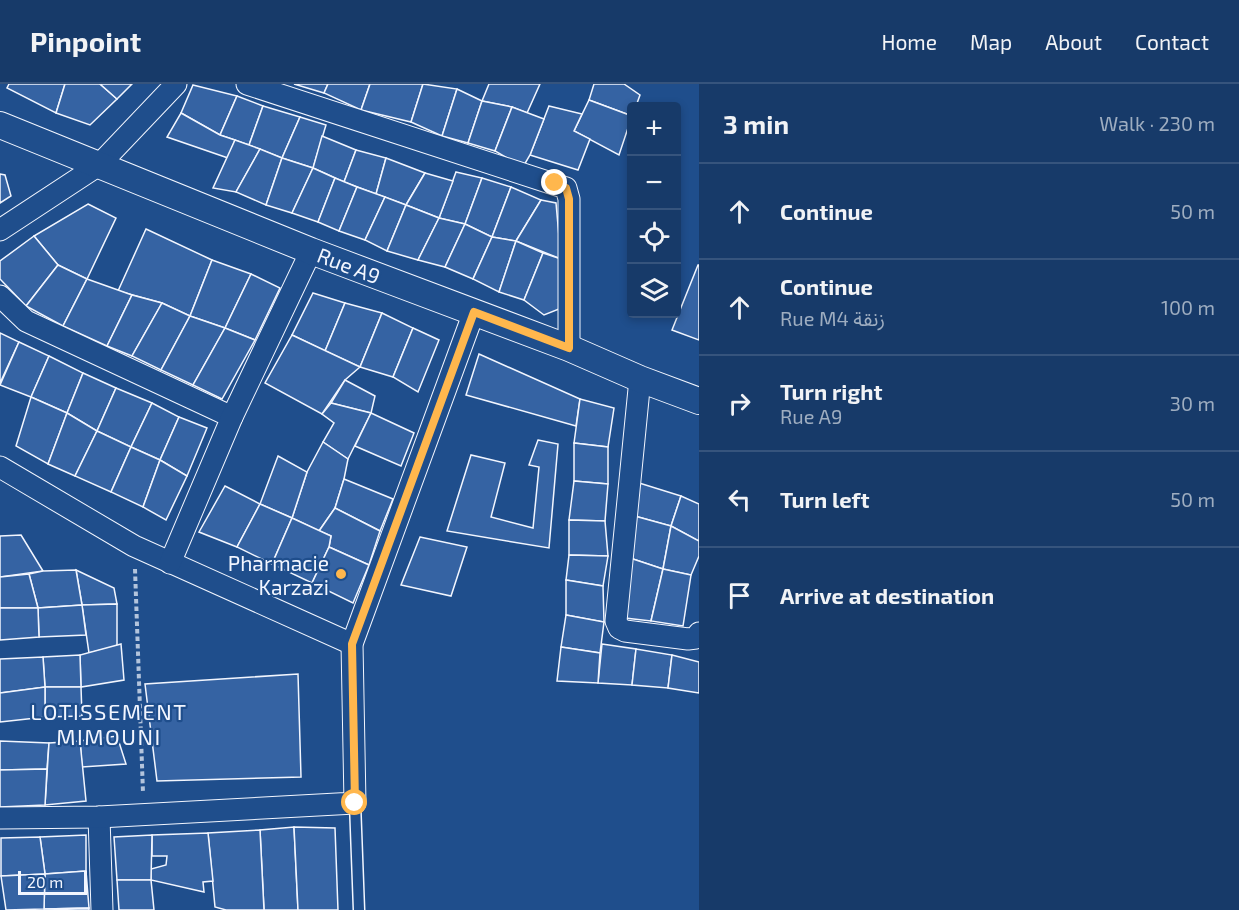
<!DOCTYPE html>
<meta charset="utf-8">
<style>
:root{--surface:#173a69;--page:#244571;--text:#f1f3f6;--muted:#9eadc0;--line:#36547d}
body{margin:0;font-family:"Exo 2","Noto Sans Arabic",sans-serif;background:var(--page);color:var(--text)}
.controls{position:absolute;right:18px;top:18px;display:grid;overflow:hidden;border-radius:6px;box-shadow:0 3px 9px #0003}
.controls button{width:54px;height:54px;display:grid;place-items:center;padding:0;border:0;border-bottom:2px solid var(--line);background:var(--surface);color:var(--text);font:30px sans-serif}
.scale{position:absolute;left:18px;bottom:15px;width:69px;box-sizing:border-box;padding-left:6px;border:3px solid #f2f6ff;border-top:0;font-size:16px;line-height:21px;white-space:nowrap;color:#f2f6ff;-webkit-text-stroke:4px #1f4e8c;paint-order:stroke}
.stop{position:absolute;width:18px;height:18px;margin:-14px;border:4px solid #ffb74d;border-radius:50%;background:#fff}
.stop.end{background:#ffb74d;border-color:#fff;box-shadow:0 2px 6px #0008}
.list{margin:0;padding:0;list-style:none}
h2{display:flex;justify-content:space-between;align-items:center;height:78px;margin:0;padding:0 24px;font-size:26px}
h2 small{font-size:20px;font-weight:400;color:var(--muted)}
.list li{display:grid;grid-template-columns:39px 1fr auto;gap:18px;align-items:center;box-sizing:border-box;height:96px;padding:0 24px;border-top:2px solid var(--line)}
.list b{display:block;font-size:22px;white-space:nowrap}
.list p{margin:0;font-size:20px;white-space:nowrap;color:var(--muted)}
.list em{font-size:20px;font-style:normal;color:var(--muted)}
.icon{flex:none;width:33px;height:33px;fill:none;stroke:currentColor;stroke-width:2;stroke-linecap:round;stroke-linejoin:round}
.map{position:relative;flex:none;width:699px;height:826px;overflow:hidden}
header{display:flex;align-items:center;gap:36px;box-sizing:border-box;height:84px;padding:0 30px;background:var(--surface);border-bottom:2px solid var(--line)}
header strong{font-size:28px}
nav{display:flex;gap:33px;margin-inline-start:auto;font-size:21px}
main{display:flex}
aside{flex:1;background:var(--surface)}
.map>svg:first-child{display:block}
.building{fill:#3563a3;stroke:#f2f6ff;stroke-width:1.5}
.lines{fill:none;stroke-linecap:round;stroke-linejoin:round}
.service-casing{stroke:#f2f6ff;stroke-width:13}
.minor-casing{stroke:#f2f6ff;stroke-width:23}
.tertiary-casing{stroke:#f2f6ff;stroke-width:28}
.path{stroke:#b3c4dc;stroke-width:4;stroke-dasharray:4.5 3;stroke-linecap:butt}
.service{stroke:#1f4e8c;stroke-width:10}
.minor{stroke:#1f4e8c;stroke-width:21}
.tertiary{stroke:#1f4e8c;stroke-width:26}
.route{stroke:#ffb74d;stroke-width:8}
.poi-dot{fill:#ffb74d;stroke:#1f4e8c;stroke-width:2}
.labels{text-anchor:middle;dominant-baseline:central;stroke-width:4.5;stroke-linejoin:round;paint-order:stroke}
.street-label{font-size:21px;fill:#f2f6ff;stroke:#1f4e8c}
.poi-label{font-size:21px;fill:#f2f6ff;stroke:#1f4e8c;text-anchor:end}
.neighbourhood-label{font-size:22px;letter-spacing:1.5px;fill:#f2f6ff;stroke:#1f4e8c}
</style>
<header>
<strong>Pinpoint</strong>
<nav><a>Home</a><a>Map</a><a>About</a><a>Contact</a></nav>
</header>
<main>
<div class="map">
<svg width="699" height="826" viewBox="0 0 699 826">
<rect width="100%" height="100%" fill="#1f4e8c"/>
<g class="building">
<polygon points="9,0 65,0 56,29 7,4"/>
<polygon points="65,0 100,0 117,15 90,41 56,29"/>
<polygon points="100,0 132,0 117,15"/>
<polygon points="294,0 328,0 324,9"/>
<polygon points="328,0 370,0 361,26 324,9"/>
<polygon points="370,0 423,0 411,38 361,26"/>
<polygon points="423,0 457,5 442,52 411,38"/>
<polygon points="489,0 540,0 527,29 512,23 482,17"/>
<polygon points="594,0 624,0 640,11 636,22 632,22 632,32 589,16"/>
<polygon points="193,1 237,12 220,51 181,29"/>
<polygon points="457,5 482,17 468,59 442,52"/>
<polygon points="237,12 263,22 249,61 220,51"/>
<polygon points="589,16 632,32 619,71 574,47"/>
<polygon points="482,17 512,23 495,67 468,59"/>
<polygon points="263,22 300,33 282,74 249,61"/>
<polygon points="549,22 582,30 574,47 590,55 578,86 530,71"/>
<polygon points="512,23 544,35 530,71 523,83 495,67"/>
<polygon points="181,29 220,51 235,56 228,74 167,53"/>
<polygon points="300,33 326,41 313,84 282,74"/>
<polygon points="322,52 356,66 344,98 313,84"/>
<polygon points="235,56 260,65 236,108 213,104"/>
<polygon points="260,65 282,74 266,121 236,108"/>
<polygon points="356,66 386,74 376,110 344,98"/>
<polygon points="282,74 313,84 292,129 266,121"/>
<polygon points="386,74 425,89 406,121 376,110"/>
<polygon points="313,84 335,94 318,138 292,129"/>
<polygon points="456,88 482,94 465,140 439,134"/>
<polygon points="425,89 453,97 439,134 406,121"/>
<polygon points="0,90 5,91 11,112 0,119"/>
<polygon points="335,94 357,103 339,147 318,138"/>
<polygon points="482,94 511,103 492,153 465,140"/>
<polygon points="357,103 385,113 365,156 339,147"/>
<polygon points="511,103 541,116 516,157 492,153"/>
<polygon points="385,113 406,121 387,167 365,156"/>
<polygon points="541,116 556,119 561,175 516,157"/>
<polygon points="88,120 116,134 87,195 58,181 34,152"/>
<polygon points="406,121 439,134 418,176 387,167"/>
<polygon points="439,134 465,140 445,183 418,176"/>
<polygon points="465,140 492,153 473,195 445,183"/>
<polygon points="146,145 212,176 190,232 162,219 118,207"/>
<polygon points="34,152 58,181 26,222 0,195 0,177"/>
<polygon points="492,153 516,157 499,208 473,195"/>
<polygon points="516,157 543,169 524,216 499,208"/>
<polygon points="543,169 561,175 559,225 544,231 524,216"/>
<polygon points="212,176 251,190 225,244 190,232"/>
<polygon points="58,181 87,195 63,242 26,222"/>
<polygon points="698,181 699,181 699,256 672,246"/>
<polygon points="251,190 280,204 255,256 225,244"/>
<polygon points="87,195 132,211 107,262 63,242"/>
<polygon points="313,209 345,219 325,267 292,251"/>
<polygon points="132,211 162,219 132,272 107,262"/>
<polygon points="162,219 190,232 161,286 132,272"/>
<polygon points="345,219 382,229 360,283 325,267"/>
<polygon points="382,229 413,244 393,293 360,283"/>
<polygon points="190,232 225,244 193,301 161,286"/>
<polygon points="225,244 255,256 222,315 193,301"/>
<polygon points="413,244 439,256 418,308 393,293"/>
<polygon points="0,249 19,258 0,299"/>
<polygon points="292,251 360,283 345,296 322,330 265,299"/>
<polygon points="19,258 49,272 31,313 0,301"/>
<polygon points="479,270 580,315 576,342 466,311"/>
<polygon points="49,272 83,289 67,329 31,313"/>
<polygon points="83,289 116,304 97,347 67,329"/>
<polygon points="345,296 375,312 371,329 331,319"/>
<polygon points="116,304 152,319 131,363 97,347"/>
<polygon points="31,313 67,329 48,380 16,362"/>
<polygon points="580,315 614,324 608,363 574,359"/>
<polygon points="152,319 179,333 160,376 131,363"/>
<polygon points="331,319 371,329 348,375 323,358 334,339 322,330"/>
<polygon points="67,329 97,347 75,392 48,380"/>
<polygon points="371,329 414,349 401,382 355,362"/>
<polygon points="179,333 207,344 187,392 160,376"/>
<polygon points="97,347 131,363 111,408 75,392"/>
<polygon points="538,356 558,360 549,464 447,447 471,371 505,379 491,433 533,444 539,383 529,381"/>
<polygon points="323,358 348,375 344,395 335,424 319,447 292,434 307,388"/>
<polygon points="574,359 608,363 608,400 574,397"/>
<polygon points="131,363 160,376 143,423 111,408"/>
<polygon points="278,372 307,388 292,434 260,420"/>
<polygon points="160,376 187,392 166,436 143,423"/>
<polygon points="344,395 393,415 380,447 335,424"/>
<polygon points="574,397 608,400 605,437 569,436"/>
<polygon points="636,398 681,412 671,442 631,431"/>
<polygon points="225,402 260,420 237,463 199,448"/>
<polygon points="681,412 699,420 699,457 671,442"/>
<polygon points="260,420 292,434 272,480 237,463"/>
<polygon points="335,424 380,447 369,481 329,463 331,452 319,447"/>
<polygon points="631,431 671,442 663,485 630,474"/>
<polygon points="292,434 331,452 329,463 312,499 272,480"/>
<polygon points="569,436 605,437 608,472 569,471"/>
<polygon points="671,442 699,457 699,472 691,491 663,485"/>
<polygon points="21,451 43,487 0,493 0,452"/>
<polygon points="420,453 467,463 451,512 401,501"/>
<polygon points="329,463 369,481 353,519 312,499"/>
<polygon points="569,471 608,472 603,502 566,496"/>
<polygon points="630,474 663,485 651,537 625,534"/>
<polygon points="663,485 691,491 683,542 651,537"/>
<polygon points="76,486 114,504 117,520 82,521"/>
<polygon points="76,486 82,521 38,524 29,490 43,487"/>
<polygon points="29,490 38,524 0,524 0,493"/>
<polygon points="566,496 603,502 604,538 566,531"/>
<polygon points="117,520 117,562 89,569 82,521"/>
<polygon points="82,521 86,551 39,553 38,524"/>
<polygon points="0,524 38,524 39,553 0,556"/>
<polygon points="566,531 604,538 600,569 561,563"/>
<polygon points="121,560 124,596 81,603 80,571"/>
<polygon points="602,560 636,565 632,601 598,599"/>
<polygon points="561,563 600,569 598,599 557,597"/>
<polygon points="636,565 672,571 668,604 632,601"/>
<polygon points="80,571 81,603 45,603 43,573"/>
<polygon points="672,571 699,578 699,609 668,604"/>
<polygon points="43,573 45,603 0,609 0,575"/>
<polygon points="298,590 301,693 157,697 145,600"/>
<polygon points="45,603 81,603 82,632 45,633"/>
<polygon points="45,603 45,633 0,638 0,609"/>
<polygon points="117,652 126,680 82,683 80,657"/>
<polygon points="0,657 49,659 47,685 0,686"/>
<polygon points="80,657 86,717 45,721 49,659"/>
<polygon points="47,685 45,721 0,723 0,686"/>
<polygon points="294,743 298,826 264,826 260,746"/>
<polygon points="294,743 335,744 338,826 298,826"/>
<polygon points="260,746 264,826 226,826 215,823 208,749"/>
<polygon points="208,749 213,797 203,798 204,808 151,796 151,785 166,781 167,772 152,772 152,751"/>
<polygon points="86,751 86,787 45,790 40,753"/>
<polygon points="152,751 151,796 117,796 114,753"/>
<polygon points="40,753 45,790 1,792 1,754"/>
<polygon points="86,787 89,824 44,825 45,790"/>
<polygon points="45,790 44,825 6,826 1,792"/>
<polygon points="117,796 151,796 154,826 119,826"/>
<polygon points="89,824 89,826 44,825"/>
</g>
<g class="lines">
<g class="service-casing">
<polyline id="service" points="355,719 359,826"/>
</g>
<g class="minor-casing">
<g id="minor">
<polyline points="247,0 566,104 569,115 569,264"/>
<polyline points="0,146 99,81 176,0"/>
<polyline points="0,212 26,237 232,333"/>
<polyline points="640,295 616,537 619,544 625,547 688,555 696,554 699,549"/>
<polyline points="0,383 134,462 352,560"/>
<polyline points="170,479 232,333 311,167"/>
<polyline points="99,733 102,826"/>
<polyline points="0,734 99,733 355,719 352,560 474,228"/>
</g>
</g>
<g class="tertiary-casing">
<polyline id="tertiary" points="0,41 311,167 569,264 640,295 699,317"/>
</g>
<polyline class="path" points="135,485 143,709"/>
<use href="#service" class="service"/>
<use href="#minor" class="minor"/>
<use href="#tertiary" class="tertiary"/>
</g>
<g class="lines">
<polyline class="route" points="355,719 352,560 474,228 569,264 569,115 566,104 555,99"/>
</g>
<circle class="poi-dot" cx="341" cy="490" r="6"/>
<g class="labels">
<g class="street-label">
<text transform="translate(349 181) rotate(21)">Rue A9</text>
</g>
<g class="poi-label">
<text x="329" y="478">Pharmacie<tspan x="329" dy="24">Karzazi</tspan></text>
</g>
<g class="neighbourhood-label">
<text x="109" y="627">LOTISSEMENT<tspan x="109" dy="25">MIMOUNI</tspan></text>
</g>
</g>
</svg>
<div class="controls">
<button>+</button>
<button>−</button>
<button><svg class="icon" aria-label="locate" viewBox="0 0 24 24"><circle cx="12" cy="12" r="6"/><path d="M12 2v4M12 18v4M2 12h4M18 12h4"/></svg></button>
<button><svg class="icon" aria-label="layers" viewBox="0 0 24 24"><path d="M12 4l9 5-9 5-9-5zM3 14l9 5 9-5"/></svg></button>
</div>
<div class="scale">20 m</div>
<div class="stop" style="left:355px;top:719px"></div>
<div class="stop end" style="left:555px;top:99px"></div>
</div>
<aside>
<h2>3 min<small>Walk · 230 m</small></h2>
<ul class="list">
<li><svg class="icon" aria-label="ahead" viewBox="0 0 24 24"><path d="M12 20V5M6 11l6-6 6 6"/></svg><div><b>Continue</b></div><em>50 m</em></li>
<li><svg class="icon" aria-label="ahead" viewBox="0 0 24 24"><path d="M12 20V5M6 11l6-6 6 6"/></svg><div><b>Continue</b><p>Rue M4 زنقة</p></div><em>100 m</em></li>
<li><svg class="icon" aria-label="right" viewBox="0 0 24 24"><path d="M7 20v-9h11M14 6l5 5-5 5"/></svg><div><b>Turn right</b><p>Rue A9</p></div><em>30 m</em></li>
<li><svg class="icon" aria-label="left" viewBox="0 0 24 24"><path d="M17 20v-9H6M10 6l-5 5 5 5"/></svg><div><b>Turn left</b></div><em>50 m</em></li>
<li><svg class="icon" aria-label="arrive" viewBox="0 0 24 24"><path d="M6 21V4h12l-3 4 3 4H6"/></svg><div><b>Arrive at destination</b></div></li>
</ul>
</aside>
</main>
